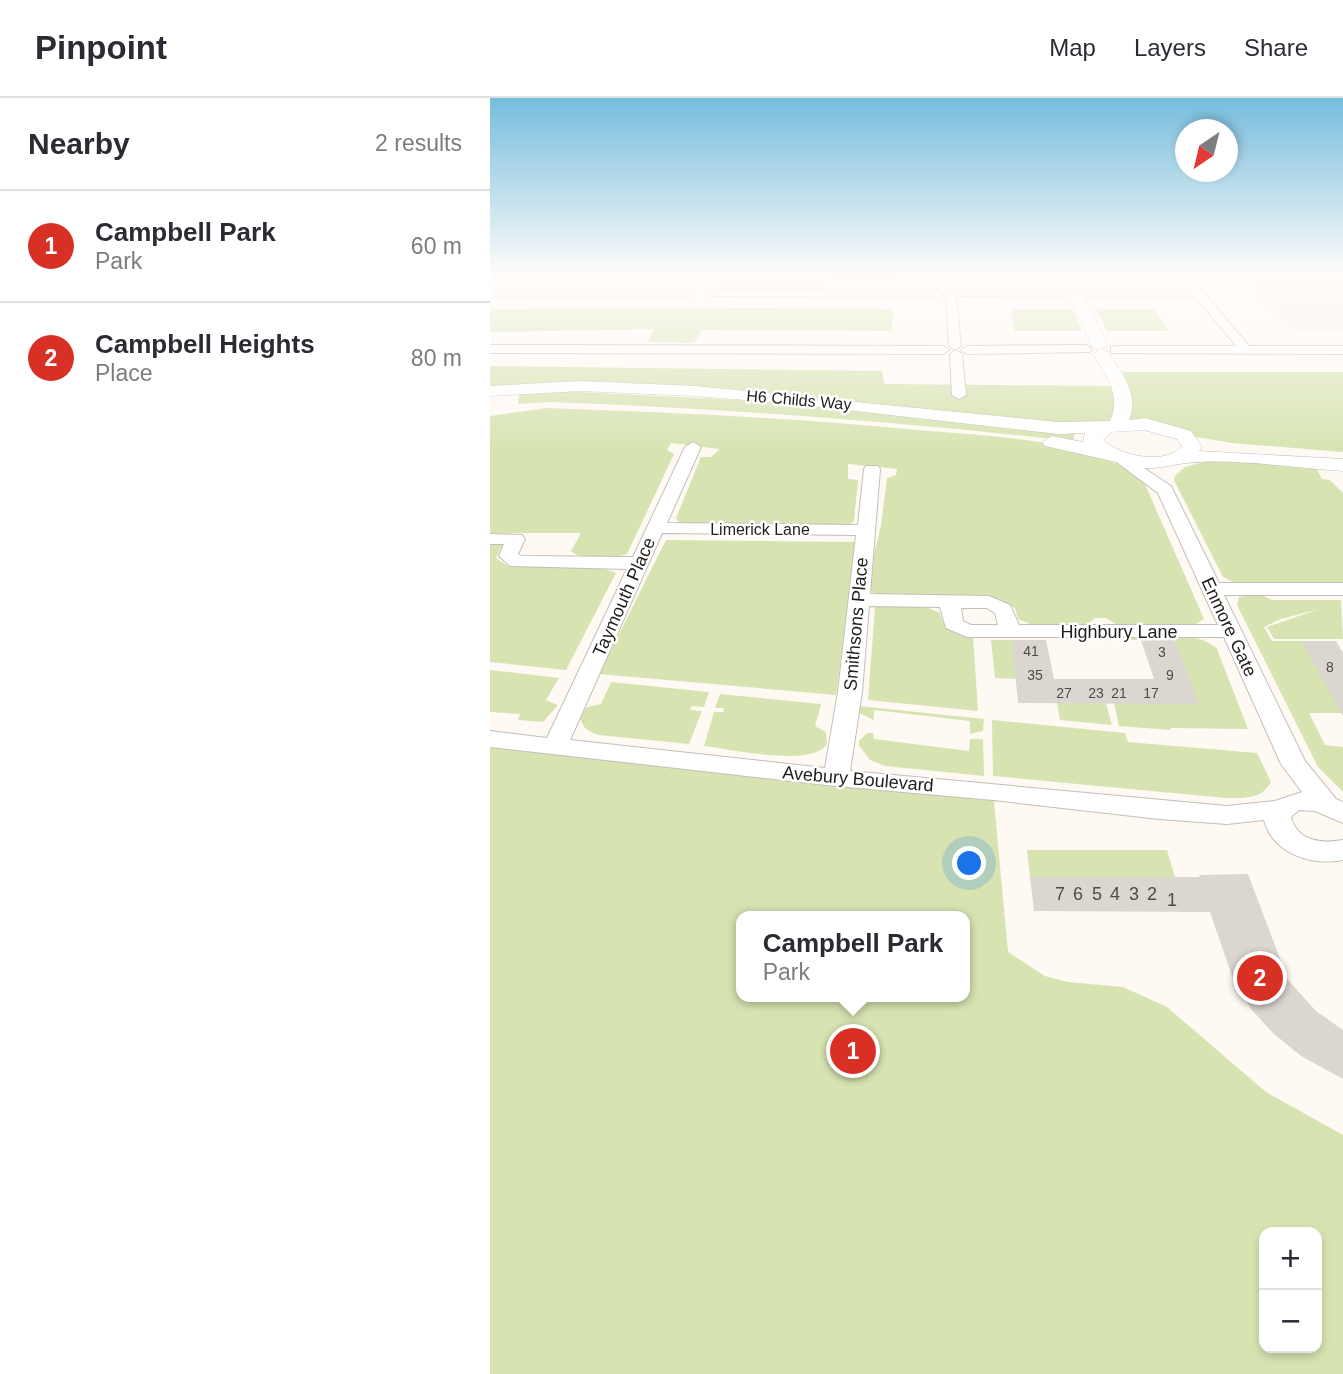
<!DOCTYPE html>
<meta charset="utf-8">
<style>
:root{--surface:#fff;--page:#f7f7f7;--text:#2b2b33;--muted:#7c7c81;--line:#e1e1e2;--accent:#d93025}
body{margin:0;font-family:Helvetica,sans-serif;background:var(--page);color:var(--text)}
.controls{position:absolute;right:21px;bottom:21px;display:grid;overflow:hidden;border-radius:14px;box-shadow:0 4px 10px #0003}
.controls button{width:63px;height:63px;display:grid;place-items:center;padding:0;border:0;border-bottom:2px solid var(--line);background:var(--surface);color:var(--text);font:35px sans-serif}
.compass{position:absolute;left:685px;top:21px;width:63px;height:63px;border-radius:50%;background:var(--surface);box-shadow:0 4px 10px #0003;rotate:215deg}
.you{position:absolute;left:480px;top:766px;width:24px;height:24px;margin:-18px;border:5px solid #fff;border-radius:50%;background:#1a73e8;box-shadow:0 0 0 10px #1a73e833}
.badge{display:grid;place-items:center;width:46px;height:46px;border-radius:50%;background:var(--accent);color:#fff;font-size:23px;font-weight:700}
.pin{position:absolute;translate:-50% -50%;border:4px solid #fff;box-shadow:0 2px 7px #0006}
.popup{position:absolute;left:246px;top:813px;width:234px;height:91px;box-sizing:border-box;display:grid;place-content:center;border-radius:14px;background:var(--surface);filter:drop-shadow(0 2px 5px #0005);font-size:23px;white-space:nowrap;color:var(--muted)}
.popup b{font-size:26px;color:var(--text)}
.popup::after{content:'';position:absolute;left:50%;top:100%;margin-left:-14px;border:14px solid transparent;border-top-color:var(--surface)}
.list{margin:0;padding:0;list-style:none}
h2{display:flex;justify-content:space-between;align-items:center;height:91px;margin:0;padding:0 28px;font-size:30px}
h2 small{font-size:23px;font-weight:400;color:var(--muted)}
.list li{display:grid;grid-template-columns:46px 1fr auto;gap:21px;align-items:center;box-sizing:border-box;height:112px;padding:0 28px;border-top:2px solid var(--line)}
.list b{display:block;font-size:26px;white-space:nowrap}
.list p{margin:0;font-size:23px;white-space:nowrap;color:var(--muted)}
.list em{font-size:23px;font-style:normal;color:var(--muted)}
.map{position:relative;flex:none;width:853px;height:1276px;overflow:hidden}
header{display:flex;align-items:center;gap:42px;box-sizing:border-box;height:98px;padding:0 35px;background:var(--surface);border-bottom:2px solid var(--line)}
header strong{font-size:33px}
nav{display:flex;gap:38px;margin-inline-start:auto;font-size:24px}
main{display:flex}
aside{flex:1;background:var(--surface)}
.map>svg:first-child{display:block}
.built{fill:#f8ede1}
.green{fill:#d7e4b2;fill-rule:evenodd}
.building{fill:#dbd6d0}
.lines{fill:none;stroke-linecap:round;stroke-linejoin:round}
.minor-casing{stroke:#c3beb8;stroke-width:2}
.tertiary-casing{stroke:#c3beb8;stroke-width:1}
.minor{fill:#fff;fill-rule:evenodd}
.tertiary{fill:#fff;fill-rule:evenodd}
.labels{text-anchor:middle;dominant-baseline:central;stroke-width:5;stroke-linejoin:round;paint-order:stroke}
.number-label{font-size:14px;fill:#4f4b48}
.far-street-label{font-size:16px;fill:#201d1b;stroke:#fff}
.street-label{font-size:18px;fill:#201d1b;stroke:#fff}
.near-number-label{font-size:18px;fill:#4f4b48}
</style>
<header>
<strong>Pinpoint</strong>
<nav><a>Map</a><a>Layers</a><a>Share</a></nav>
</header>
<main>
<aside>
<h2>Nearby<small>2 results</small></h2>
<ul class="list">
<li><span class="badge">1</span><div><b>Campbell Park</b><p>Park</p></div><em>60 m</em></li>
<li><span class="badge">2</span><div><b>Campbell Heights</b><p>Place</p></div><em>80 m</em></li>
</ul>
</aside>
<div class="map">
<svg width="853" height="1276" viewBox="0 0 853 1276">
<rect width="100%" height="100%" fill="#fff9f3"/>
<g class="built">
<polygon points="231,175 340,175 334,194 232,194 234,190 221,190"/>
<polygon points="698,175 853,175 853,232 803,232 752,181 704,181"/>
</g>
<g class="green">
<polygon points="0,175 171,175 166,181 0,181"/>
<polygon points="340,175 406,175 406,182 337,182"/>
<polygon points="258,210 403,211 402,233 212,232 204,245 157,244 164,231 0,234 0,211"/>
<polygon points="520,211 583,211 592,233 525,233"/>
<polygon points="606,211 664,211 678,233 617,233"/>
<polygon points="0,268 392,273 394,286 620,288 630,288 623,274 853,274 853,354 742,345 694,337 683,332 617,329 160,291 0,293"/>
<path d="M 69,293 L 288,304 L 585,335 L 583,343 C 408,324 234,310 58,304 L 28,306 L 29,295 Z"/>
<path d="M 56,310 C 180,314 304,320 428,332 C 492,338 605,340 654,384 L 714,521 L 704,527 L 629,528 L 616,520 L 605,520 L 597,527 L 543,527 L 528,521 L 525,510 L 510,501 L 391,498 L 383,495 L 376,487 L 391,428 L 397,380 L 406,377 L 407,371 L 358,366 L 358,381 L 368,382 L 364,423 L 359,427 L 189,425 L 186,420 L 211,359 L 221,359 L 230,351 L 181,345 L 177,352 L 184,356 L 137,456 C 124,460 91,463 81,453 L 91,435 L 0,435 L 0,318 Z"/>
<polygon points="721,362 810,367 811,370 827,371 832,381 840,382 853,395 853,487 747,486 733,479 684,382 685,378 695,369"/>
<polygon points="176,442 366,444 346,597 109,576"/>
<polygon points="0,445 12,447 6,460 18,468 110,469 126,475 76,572 0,564"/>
<polygon points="759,497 771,497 782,502 851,502 853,541 784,541 777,529 829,511 791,521 774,529 782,543 812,543 852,615 819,615 835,647 853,649 853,694 828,669 747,507 749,499"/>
<path d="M 396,508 L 434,508 L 450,515 C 453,532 466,537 483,538 L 488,613 L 378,602 L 385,509 Z"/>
<path d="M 615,538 C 644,538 708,530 727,551 L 758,631 L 681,630 L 681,632 L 629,628 L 624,605 L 708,605 L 685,542 L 609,542 Z"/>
<polygon points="501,542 522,542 528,581 505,580"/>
<polygon points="0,572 69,580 56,602 68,607 53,624 28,622 30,616 0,614"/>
<path d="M 121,584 L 219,594 L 214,609 L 202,608 L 200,612 L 212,613 L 199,646 L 109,637 C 98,633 93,631 90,619 L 97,609 L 111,606 Z"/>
<path d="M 230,596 L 331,606 L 325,628 L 336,634 L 337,646 C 323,670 240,651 214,648 L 224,614 L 233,614 L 234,610 L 225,610 Z"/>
<polygon points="567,605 616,605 622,627 570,622"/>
<polygon points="369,608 494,621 493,633 480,636 480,623 384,612 384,622 367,614"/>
<path d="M 502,622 L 635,635 L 638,644 L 767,655 L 781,684 C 771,702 755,700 736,700 L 503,678 Z"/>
<polygon points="377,635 383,635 384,641 479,653 480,641 493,641 494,678 395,668 380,662 369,647 369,643"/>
<path d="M 0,641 L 503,693 L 518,854 L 555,878 L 578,884 L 633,889 L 677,909 L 776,994 L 853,1037 L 853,1276 L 0,1276 ZM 251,818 L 475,818 L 475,899 L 251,899 ZM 774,1134 L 827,1134 L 827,1250 L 774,1250 Z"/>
<polygon points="537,752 677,752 685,779 540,779"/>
</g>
<g class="building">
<polygon points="522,542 556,542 564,581 664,581 651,542 685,542 709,606 528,605"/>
<polygon points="811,543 846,543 853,555 853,618"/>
<polygon points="758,776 798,882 826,913 853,932 853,981 811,958 783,935 761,911 742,878 720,814 544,813 540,779 710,779 709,777"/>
</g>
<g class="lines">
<g class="minor-casing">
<g id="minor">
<polygon points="453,175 463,175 465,193 461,196 466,199 471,248 465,252 459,248 456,199 460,196 455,193"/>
<polygon points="687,175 697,175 759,248 853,248 853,256 621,255 621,249 625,248 746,248 706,199 597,199 592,196 597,193 701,193"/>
<polygon points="0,193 199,193 204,196 199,199 0,199"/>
<polygon points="224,193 448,193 453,196 448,199 220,198 219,196"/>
<polygon points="472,193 574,193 579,196 574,199 468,198 468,194"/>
<polygon points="0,247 453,248 459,252 453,256 0,255"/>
<polygon points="596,247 602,251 600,254 477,256 471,252 477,248"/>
<polygon points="466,252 472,256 476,297 469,301 462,297 460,256"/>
<path d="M 203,344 L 211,349 L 177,425 L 368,427 L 374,371 L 376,368 L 388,368 L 390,371 L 380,496 L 499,498 L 520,507 L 529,527 L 728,527 L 668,395 L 625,363 L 623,360 L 631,355 L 681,388 L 729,485 L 853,485 L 853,497 L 734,497 L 815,663 L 846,701 L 853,704 L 853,725 L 825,713 L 809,712 L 801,719 C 807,743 831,746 853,742 L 853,762 C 822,768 783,756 774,722 L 737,726 L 669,721 L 503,702 L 346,688 L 0,649 L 0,633 L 57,640 L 137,471 L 20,468 L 9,458 L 14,446 L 0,446 L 0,436 L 32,437 L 35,441 L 28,456 L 31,458 L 143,459 L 195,349 ZM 172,435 L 366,437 L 348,594 L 335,670 L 80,642 ZM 379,508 L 450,509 L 456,530 L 477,539 L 734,539 L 791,666 L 812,694 L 785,703 L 737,708 L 360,673 L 372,594 ZM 471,510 L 497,510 L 505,515 L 508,527 L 481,527 L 473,523 Z"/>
</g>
</g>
<g class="tertiary-casing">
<path id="tertiary" d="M 588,195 L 595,199 L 617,247 L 611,251 L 617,253 C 631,273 650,296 639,322 L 655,320 L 701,333 L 712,349 L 709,353 L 853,361 L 853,373 C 803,370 745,360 696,365 C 681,367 668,371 653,370 L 555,348 L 552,344 L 562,338 L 593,344 L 595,335 L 568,336 L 304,306 L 205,298 L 90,293 L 0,298 L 0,288 L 90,283 L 205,288 L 568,324 L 620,323 C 632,299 616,276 603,256 L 609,252 L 601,247 L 581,199 ZM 654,332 L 687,341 L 692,348 C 674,368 631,358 613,342 L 622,334 Z"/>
</g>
<use href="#minor" class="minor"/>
<use href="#tertiary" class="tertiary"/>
</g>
<linearGradient id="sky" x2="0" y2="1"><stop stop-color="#76bddd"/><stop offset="0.5" stop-color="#fffcfa"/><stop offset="1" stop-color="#fffcfa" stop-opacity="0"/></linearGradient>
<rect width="853" height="353" fill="url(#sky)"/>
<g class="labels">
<g class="number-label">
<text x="541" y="553">41</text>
<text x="672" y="554">3</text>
<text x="840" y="569">8</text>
<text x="545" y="577">35</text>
<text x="680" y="577">9</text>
<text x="574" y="595">27</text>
<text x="606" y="595">23</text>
<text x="629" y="595">21</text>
<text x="661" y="595">17</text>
</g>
<g class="far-street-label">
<text transform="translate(309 302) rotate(5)">H6 Childs Way</text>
<text x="270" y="431">Limerick Lane</text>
</g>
<g class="street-label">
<text transform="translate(134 499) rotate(-66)">Taymouth Place</text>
<text transform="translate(366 526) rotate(-85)">Smithsons Place</text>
<text transform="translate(739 529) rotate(65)">Enmore Gate</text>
<text x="629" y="534">Highbury Lane</text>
<text transform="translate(368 681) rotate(5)">Avebury Boulevard</text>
</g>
<g class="near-number-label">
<text x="570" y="796">7</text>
<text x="588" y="796">6</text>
<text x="607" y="796">5</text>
<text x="625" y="796">4</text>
<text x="644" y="796">3</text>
<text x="662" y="796">2</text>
<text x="682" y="802">1</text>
</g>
</g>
</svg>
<div class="controls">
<button>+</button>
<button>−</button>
</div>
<svg class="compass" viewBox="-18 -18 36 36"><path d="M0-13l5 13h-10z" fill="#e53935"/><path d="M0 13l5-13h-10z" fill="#7c7c81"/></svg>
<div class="you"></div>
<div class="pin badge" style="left:363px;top:953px">1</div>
<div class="popup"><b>Campbell Park</b>Park</div>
<div class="pin badge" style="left:770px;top:880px">2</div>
</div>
</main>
